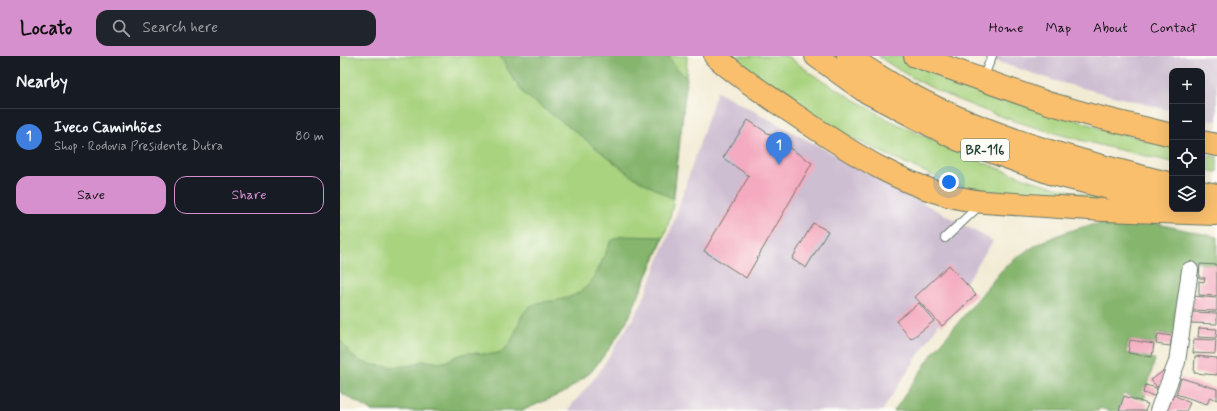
<!DOCTYPE html>
<meta charset="utf-8">
<style>
:root{--surface:#171b24;--page:#20242c;--text:#f1f3f6;--muted:#9ea1a6;--line:#363941;--accent:#d690ce}
body{margin:0;font-family:Mynerve,sans-serif;background:var(--page);color:var(--text)}
.controls{position:absolute;right:12px;top:12px;display:grid;overflow:hidden;border-radius:8px;box-shadow:0 4px 16px #0002}
.controls button{width:36px;height:36px;display:grid;place-items:center;padding:0;border:0;border-bottom:1px solid var(--line);background:var(--surface);color:var(--text);font:20px sans-serif}
.you{position:absolute;left:609px;top:126px;width:14px;height:14px;margin:-10px;border:3px solid #fff;border-radius:50%;background:#1a73e8;box-shadow:0 0 0 6px #1a73e833}
.badge{display:grid;place-items:center;width:26px;height:26px;border-radius:50%;background:var(--accent);color:#fff;font-size:13px;font-weight:700}
.pin{position:absolute;translate:-50% -33px;filter:drop-shadow(0 1px 2px #0008)}
.pin::after{content:'';position:absolute;top:21px;width:14px;height:12px;background:inherit;clip-path:polygon(0 0,100% 0,50% 100%)}
.list{margin:0;padding:0;list-style:none}
h2{display:flex;justify-content:space-between;align-items:center;height:52px;margin:0;padding:0 16px;font-size:17px}
h2 small{font-size:13px;font-weight:400;color:var(--muted)}
.list li{display:grid;grid-template-columns:26px 1fr auto;gap:12px;align-items:center;box-sizing:border-box;height:56px;padding:0 16px;border-top:1px solid var(--line)}
.list b{display:block;font-size:15px;white-space:nowrap}
.list p{margin:0;font-size:13px;white-space:nowrap;color:var(--muted)}
.list em{font-size:13px;font-style:normal;color:var(--muted)}
.actions{display:flex;gap:8px;padding:12px 16px}
.actions a{flex:1;padding:9px 0;border:1px solid var(--accent);border-radius:12px;text-align:center;font-size:14px;color:var(--accent)}
.actions .main{background:var(--accent);color:#111}
.icon{flex:none;width:22px;height:22px;fill:none;stroke:currentColor;stroke-width:2;stroke-linecap:round;stroke-linejoin:round}
.map{position:relative;flex:none;width:877px;height:355px;overflow:hidden}
header{display:flex;align-items:center;gap:24px;box-sizing:border-box;height:56px;padding:0 20px;background:var(--accent);color:#111}
header strong{font-size:19px}
nav{display:flex;gap:22px;margin-inline-start:auto;font-size:14px}
.search{width:280px;height:36px;background:var(--page);display:flex;align-items:center;gap:10px;box-sizing:border-box;padding:0 14px;border-radius:12px;color:var(--muted);font-size:15px}
main{display:flex}
aside{flex:1;background:var(--surface)}
.map>svg:first-child{display:block}
.industrial{fill:#cebed1}
.green{fill:#a9d37f;stroke:#64885a}
.forest{fill:#86b56e;stroke:#527951}
.building{fill:#f4aac0}
.lines{fill:none;stroke-linecap:round;stroke-linejoin:round}
.lane-casing{stroke:#697a6c;stroke-width:10}
.street-casing{stroke:#697a6c;stroke-width:18}
.highway-casing{stroke:#697a6c;stroke-width:24}
.lane{stroke:#fff;stroke-width:8}
.street{stroke:#fff;stroke-width:16}
.highway{stroke:#f9bf6d;stroke-width:22}
.labels{text-anchor:middle;dominant-baseline:central;stroke-width:3;stroke-linejoin:round;paint-order:stroke}
.shield{fill:#fdfcf7;stroke:#62766e;stroke-width:1}
.shield-label{font-size:13px;font-weight:bold;fill:#1f3d34}
</style>
<header>
<strong>Locato</strong>
<div class="search"><svg class="icon" aria-label="search" viewBox="0 0 24 24"><circle cx="10" cy="10" r="6"/><path d="M15 15l6 6"/></svg>Search here</div>
<nav><a>Home</a><a>Map</a><a>About</a><a>Contact</a></nav>
</header>
<main>
<aside>
<h2>Nearby<small></small></h2>
<ul class="list">
<li><span class="badge" style="background:#3f7fe0">1</span><div><b>Iveco Caminhões</b><p>Shop · Rodovia Presidente Dutra</p></div><em>80 m</em></li>
</ul>
<div class="actions"><a class="main">Save</a><a>Share</a></div>
</aside>
<div class="map">
<svg width="877" height="355" viewBox="0 0 877 355">
<rect width="100%" height="100%" fill="#fdfcf7"/>
<filter id="ink" filterUnits="userSpaceOnUse"><feTurbulence type="fractalNoise" baseFrequency=".025" numOctaves="2"/><feDisplacementMap in="SourceGraphic" scale="8" xChannelSelector="R" yChannelSelector="G"/><feConvolveMatrix kernelMatrix="1 2 1 2 8 2 1 2 1" color-interpolation-filters="sRGB"/></filter>
<filter id="wash" filterUnits="userSpaceOnUse"><feTurbulence type="fractalNoise" baseFrequency=".012" numOctaves="4" result="noise"/><feDisplacementMap in="SourceGraphic" scale="16" xChannelSelector="R" yChannelSelector="G"/><feGaussianBlur stdDeviation="0.9" result="paint"/><feColorMatrix in="noise" values="0 0 0 0 0 0 0 0 0 0 0 0 0 0 0 0 0 1.4 0 .05"/><feComposite in="paint" operator="in"/></filter>
<g filter="url(#wash)">
<rect width="100%" height="100%" fill="#f2ebd4"/>
<g class="industrial">
<polygon points="641,0 877,0 877,65 862,62 862,15 832,15 832,55 715,25"/>
<polygon points="377,35 653,185 542,355 227,355 258,318 301,249 330,176"/>
</g>
<g class="green">
<polygon points="0,0 347,0 346,28 333,150 328,169 318,196 289,261 272,289 251,316 225,336 181,355 32,355 0,336"/>
<polygon points="389,0 447,0 475,20 549,64 639,105 690,124 775,147 641,135 602,124 511,82 437,36"/>
<path d="M 538,0 L 560,0 L 578,5 L 762,73 L 832,90 L 832,106 C 736,84 619,58 538,0 Z"/>
<polygon points="862,98 877,101 877,116 862,113"/>
</g>
<g class="forest">
<polygon points="160,0 329,0 335,11 347,22 333,143 290,119 232,73 185,39 172,21"/>
<path d="M 780,165 L 814,167 L 877,181 L 877,212 L 850,204 L 837,280 L 817,277 L 815,288 L 789,284 L 786,297 L 815,303 L 804,344 L 783,338 L 778,355 L 769,355 L 760,352 L 758,355 L 554,355 L 593,297 L 661,215 C 692,185 737,168 780,165 Z"/>
<path d="M 281,180 L 323,181 L 289,261 L 272,289 L 251,316 L 225,336 L 181,355 L 32,355 L 0,336 L 0,284 C 5,290 9,297 15,302 C 27,311 58,312 72,309 C 76,309 79,305 83,305 C 90,304 96,308 104,306 C 113,303 120,297 130,297 C 140,296 150,301 160,296 C 177,287 175,265 187,253 C 194,246 203,246 212,245 C 253,240 256,217 271,185 Z"/>
</g>
<g id="blocks">
<g class="building">
<polygon points="408,64 472,107 406,222 364,195 409,120 383,102"/>
<polygon points="473,167 488,175 466,212 452,203"/>
<polygon points="860,208 877,209 877,240 859,239 859,225 864,226 865,222 859,222"/>
<polygon points="609,209 636,239 602,270 575,241"/>
<polygon points="853,240 877,242 877,255 851,254"/>
<polygon points="579,247 594,265 571,283 556,265"/>
<polygon points="851,256 877,257 877,268 851,267"/>
<polygon points="859,272 877,273 876,282 858,281"/>
<polygon points="818,278 832,280 830,290 816,288"/>
<polygon points="854,283 876,284 875,298 853,297"/>
<polygon points="790,284 814,288 812,301 788,297"/>
<polygon points="855,300 877,302 877,319 854,317"/>
<polygon points="826,313 832,320 817,331 811,324"/>
<polygon points="841,322 877,333 877,344 870,341 867,348 836,338"/>
<polygon points="805,329 817,332 815,340 803,337"/>
<polygon points="834,339 850,347 846,355 826,355"/>
<polygon points="784,340 808,348 805,355 779,355"/>
</g>
</g>
</g>
<g filter="url(#ink)">
<use href="#blocks" fill-opacity="0" stroke="#697a6c" stroke-width="1"/>
<g class="lines">
<g class="lane-casing">
<g id="lane">
<polyline points="643,22 652,0"/>
<polyline points="605,182 641,148"/>
</g>
</g>
<g class="street-casing">
<polyline id="street" points="818,355 837,306 850,214"/>
</g>
<g class="highway-casing">
<g id="highway">
<path d="M 375,0 C 398,21 425,38 451,56 C 508,95 573,139 644,146 L 764,154 L 875,158"/>
<polyline points="476,0 523,34 619,84 713,118 830,147"/>
<path d="M 508,0 C 529,14 550,28 573,40 C 653,83 744,106 832,128"/>
<polyline points="575,0 708,47 754,60 832,79"/>
<polyline points="862,86 877,89"/>
<polyline points="862,136 877,139"/>
</g>
</g>
<use href="#lane" class="lane"/>
<use href="#street" class="street"/>
<use href="#highway" class="highway"/>
</g>
</g>
<g class="labels">
<rect class="shield" x="621" y="83" width="48" height="22" rx="3"/>
<g class="shield-label">
<text x="645" y="94">BR-116</text>
</g>
</g>
</svg>
<div class="controls">
<button>+</button>
<button>−</button>
<button><svg class="icon" aria-label="locate" viewBox="0 0 24 24"><circle cx="12" cy="12" r="6"/><path d="M12 2v4M12 18v4M2 12h4M18 12h4"/></svg></button>
<button><svg class="icon" aria-label="layers" viewBox="0 0 24 24"><path d="M12 4l9 5-9 5-9-5zM3 14l9 5 9-5"/></svg></button>
</div>
<div class="you"></div>
<div class="pin badge" style="left:439px;top:109px;background:#3f7fe0">1</div>
</div>
</main>
